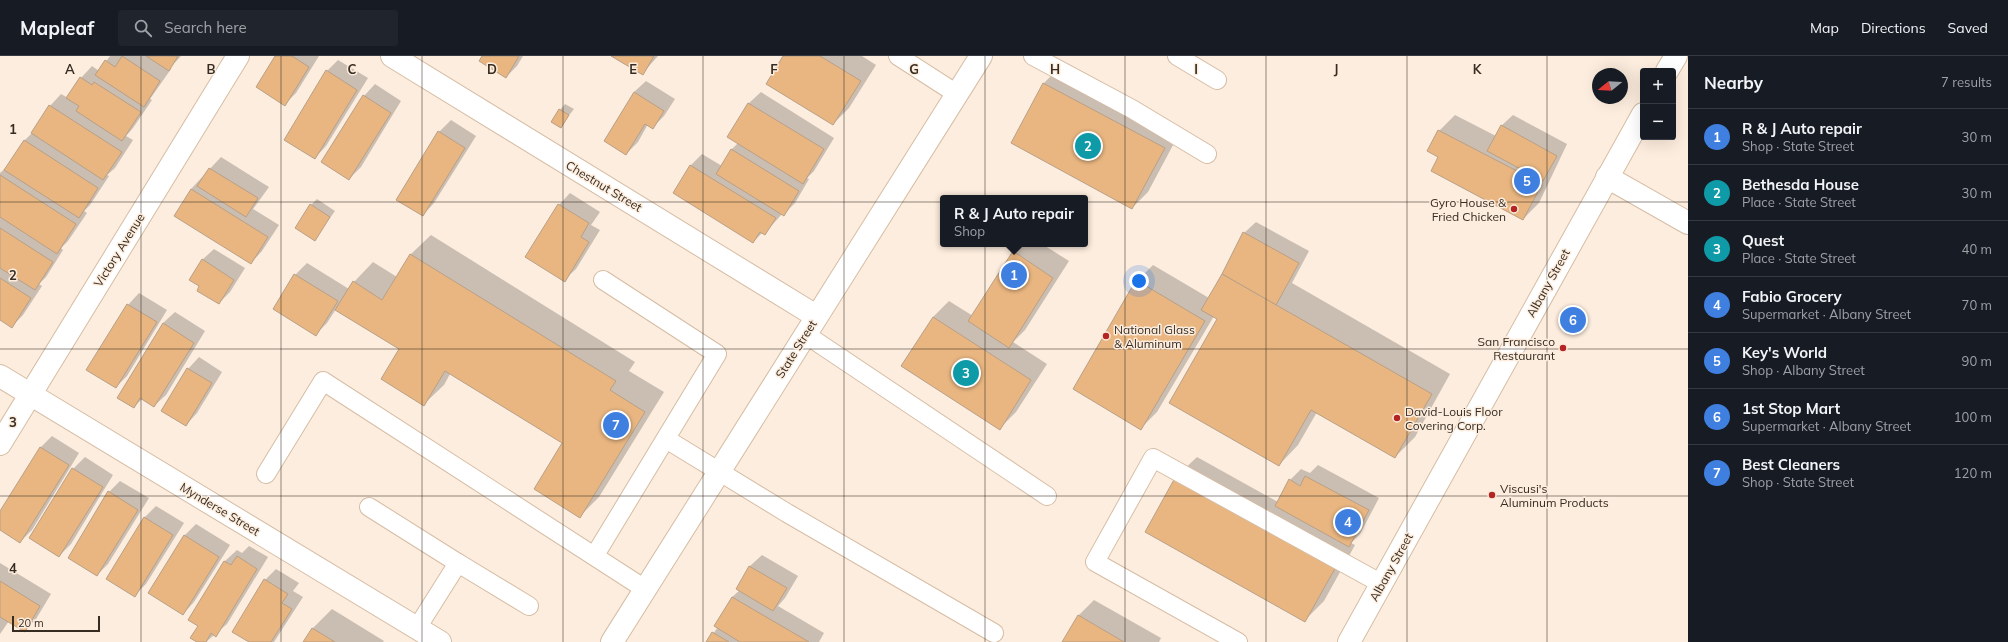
<!DOCTYPE html>
<meta charset="utf-8">
<style>
:root{--surface:#171b24;--page:#20242c;--text:#f1f3f6;--muted:#9ea1a6;--line:#363941;--accent:#d69697}
body{margin:0;font-family:Mulish,sans-serif;background:var(--page);color:var(--text)}
.controls{position:absolute;right:12px;top:12px;display:grid;overflow:hidden;border-radius:4px;box-shadow:0 4px 16px #0002}
.controls button{width:36px;height:36px;display:grid;place-items:center;padding:0;border:0;border-bottom:1px solid var(--line);background:var(--surface);color:var(--text);font:20px sans-serif}
.compass{position:absolute;left:1592px;top:12px;width:36px;height:36px;border-radius:50%;background:var(--surface);box-shadow:0 4px 16px #0002;rotate:252deg}
.scale{position:absolute;left:12px;bottom:10px;width:88px;box-sizing:border-box;padding-left:4px;border:2px solid #362c22;border-top:0;font-size:11px;line-height:14px;white-space:nowrap;color:#362c22;-webkit-text-stroke:3px #fdedde;paint-order:stroke}
.you{position:absolute;left:1139px;top:225px;width:14px;height:14px;margin:-10px;border:3px solid #fff;border-radius:50%;background:#1a73e8;box-shadow:0 0 0 6px #1a73e833}
.badge{display:grid;place-items:center;width:26px;height:26px;border-radius:50%;background:var(--accent);color:#fff;font-size:13px;font-weight:700}
.pin{position:absolute;translate:-50% -50%;border:2px solid #fff;box-shadow:0 1px 4px #0006}
.popup{position:absolute;left:940px;top:139px;width:148px;height:52px;box-sizing:border-box;display:grid;place-content:center;border-radius:4px;background:var(--surface);filter:drop-shadow(0 1px 3px #0005);font-size:13px;white-space:nowrap;color:var(--muted)}
.popup b{font-size:15px;color:var(--text)}
.popup::after{content:'';position:absolute;left:50%;top:100%;margin-left:-8px;border:8px solid transparent;border-top-color:var(--surface)}
.list{margin:0;padding:0;list-style:none}
h2{display:flex;justify-content:space-between;align-items:center;height:52px;margin:0;padding:0 16px;font-size:17px}
h2 small{font-size:13px;font-weight:400;color:var(--muted)}
.list li{display:grid;grid-template-columns:26px 1fr auto;gap:12px;align-items:center;box-sizing:border-box;height:56px;padding:0 16px;border-top:1px solid var(--line)}
.list b{display:block;font-size:15px;white-space:nowrap}
.list p{margin:0;font-size:13px;white-space:nowrap;color:var(--muted)}
.list em{font-size:13px;font-style:normal;color:var(--muted)}
.icon{flex:none;width:22px;height:22px;fill:none;stroke:currentColor;stroke-width:2;stroke-linecap:round;stroke-linejoin:round}
.map{position:relative;flex:none;width:1688px;height:586px;overflow:hidden}
header{display:flex;align-items:center;gap:24px;box-sizing:border-box;height:56px;padding:0 20px;background:var(--surface);border-bottom:1px solid var(--line)}
header strong{font-size:19px}
nav{display:flex;gap:22px;margin-inline-start:auto;font-size:14px}
.search{width:280px;height:36px;background:var(--page);display:flex;align-items:center;gap:10px;box-sizing:border-box;padding:0 14px;border-radius:4px;color:var(--muted);font-size:15px}
main{display:flex}
aside{flex:1;background:var(--surface)}
.map>svg:first-child{display:block}
.shadow{fill:#0003}
.building{fill:#e9b681;stroke:#b8a087}
.lines{fill:none;stroke-linecap:round;stroke-linejoin:round}
.lane-casing{stroke:#d6bda4;stroke-width:20}
.street-casing{stroke:#d6bda4;stroke-width:24}
.secondary-casing{stroke:#d6bda4;stroke-width:24}
.primary-casing{stroke:#d6bda4;stroke-width:24}
.lane{stroke:#fff;stroke-width:18}
.street{stroke:#fff;stroke-width:22}
.secondary{stroke:#fff;stroke-width:22}
.primary{stroke:#fff;stroke-width:22}
.grid{fill:none;stroke:#362c22;stroke-width:1;stroke-opacity:0.55}
.poi-dot{fill:#b42422;stroke:#fdedde;stroke-width:1.5}
.labels{text-anchor:middle;dominant-baseline:central;stroke-width:3;stroke-linejoin:round;paint-order:stroke}
.street-label{font-size:12px;fill:#362c22;stroke:#fdedde}
.poi-label{font-size:12px;fill:#362c22;stroke:#fdedde;text-anchor:start}
.grid-label{font-size:13px;text-anchor:middle;font-weight:bold;fill:#362c22;stroke:#fdedde;stroke-width:3;stroke-linejoin:round;paint-order:stroke}
</style>
<header>
<strong>Mapleaf</strong>
<div class="search"><svg class="icon" aria-label="search" viewBox="0 0 24 24"><circle cx="10" cy="10" r="6"/><path d="M15 15l6 6"/></svg>Search here</div>
<nav><a>Map</a><a>Directions</a><a>Saved</a></nav>
</header>
<main>
<div class="map">
<svg width="1688" height="586" viewBox="0 0 1688 586">
<rect width="100%" height="100%" fill="#fdedde"/>
<g class="shadow">
<polygon points="110,0 181,0 170,12 171,13 150,43 152,44 133,72 126,80 133,84 115,112 107,119 109,120 90,149 84,155 87,157 68,185 61,192 63,194 46,221 39,228 42,230 23,259 12,270 0,263 0,117 10,108 25,84 33,76 50,50 61,38 68,42 81,22 92,10 99,15"/>
<polygon points="276,0 319,0 296,37 285,48"/>
<polygon points="483,0 523,0 517,10 506,21"/>
<polygon points="613,0 658,0 642,18"/>
<polygon points="785,0 862,0 876,9 849,52 833,68"/>
<polygon points="338,4 368,22 326,90 315,102 327,15"/>
<polygon points="1060,11 1180,76 1148,136 1132,152 1012,87 1044,27"/>
<polygon points="646,25 675,43 664,60 653,71 648,68 638,86 626,98 634,36"/>
<polygon points="375,28 401,45 361,111 349,123 364,40"/>
<polygon points="761,36 834,82 814,115 807,122 809,123 795,147 783,159 782,158 765,177 763,176 753,186 674,137 691,109 702,98 722,110 732,93 738,87 728,81 749,47"/>
<polygon points="565,48 574,53 560,71 560,54"/>
<polygon points="1455,59 1496,80 1501,70 1513,59 1567,88 1539,147 1523,163 1440,101 1439,75"/>
<polygon points="451,64 476,80 434,147 423,159 398,143 439,76"/>
<polygon points="221,101 269,131 253,153 279,169 262,195 251,207 191,133"/>
<polygon points="570,137 600,156 591,169 600,174 576,213 564,224 559,149"/>
<polygon points="317,143 335,155 315,183 311,149"/>
<polygon points="1256,166 1309,195 1292,227 1450,318 1415,381 1395,401 1317,356 1298,389 1279,409 1218,263 1214,260 1157,356 1141,372 1074,333 1137,225 1153,209 1209,242 1244,177"/>
<polygon points="431,179 635,306 629,315 664,336 599,441 580,460 563,387 450,318 444,329 424,348 400,293 336,253 327,267 316,278 275,252 295,219 307,207 349,233 354,226 373,206 397,221 411,198"/>
<polygon points="1021,188 1042,188 1069,205 1025,274 1013,286 1047,308 1016,356 1000,372 933,261 949,245 973,260 1014,196"/>
<polygon points="214,193 245,212 230,236 219,247 200,230 202,204"/>
<polygon points="139,237 167,254 127,320 116,331 128,249"/>
<polygon points="175,256 205,275 166,339 154,350 142,343 134,351 163,267"/>
<polygon points="199,301 222,316 197,357 186,369 188,313"/>
<polygon points="52,380 79,397 32,474 20,486 0,473 0,457 40,392"/>
<polygon points="85,401 113,419 71,488 59,500 73,413"/>
<polygon points="1197,401 1278,446 1290,424 1301,413 1310,417 1318,409 1379,442 1360,478 1351,487 1355,489 1324,545 1305,564 1177,420"/>
<polygon points="120,425 149,442 108,508 97,519 109,436"/>
<polygon points="156,450 184,467 146,528 135,539 108,522 145,461"/>
<polygon points="196,468 230,489 194,546 183,558 184,480"/>
<polygon points="249,490 268,501 227,568 206,586 199,586 199,569 190,563 225,505 237,494 242,497"/>
<polygon points="762,499 798,520 785,542 778,550 824,577 819,586 707,586 718,571 716,570 732,541 740,534 737,532 750,510"/>
<polygon points="0,507 51,538 36,563 24,575 9,565 0,578"/>
<polygon points="276,513 299,527 293,535 303,541 274,586 251,586 265,524"/>
<polygon points="1094,544 1161,582 1159,586 1063,586 1078,560"/>
<polygon points="332,553 384,585 383,586 304,586 312,573"/>
</g>
<g class="building">
<polygon points="122,0 160,25 144,51 95,19 105,4 115,11"/>
<polygon points="146,0 178,0 169,15"/>
<polygon points="275,0 292,0 309,11 285,50 256,31"/>
<polygon points="482,0 519,0 506,22 479,5"/>
<polygon points="611,0 654,0 643,19"/>
<polygon points="783,0 820,0 861,25 833,69 766,28"/>
<polygon points="326,14 357,34 315,103 284,84"/>
<polygon points="80,21 92,29 94,26 141,56 122,85 76,55 79,50 66,42"/>
<polygon points="1043,27 1165,92 1132,153 1011,87"/>
<polygon points="634,36 664,55 653,73 645,68 626,99 604,85"/>
<polygon points="363,39 391,57 349,124 321,106"/>
<polygon points="748,47 824,93 803,128 727,81"/>
<polygon points="49,49 122,96 103,124 31,77"/>
<polygon points="559,53 569,59 561,72 551,66"/>
<polygon points="1501,69 1557,100 1543,125 1487,95"/>
<polygon points="1438,74 1542,128 1523,164 1431,115 1438,101 1427,95"/>
<polygon points="438,75 465,92 423,160 396,144"/>
<polygon points="24,84 98,132 79,162 4,114"/>
<polygon points="731,93 799,135 784,160 716,118"/>
<polygon points="690,109 776,162 765,179 760,176 753,187 673,137"/>
<polygon points="209,112 258,142 246,161 197,130"/>
<polygon points="0,119 76,168 57,198 0,161"/>
<polygon points="191,133 268,181 251,208 174,160"/>
<polygon points="310,148 330,161 315,185 295,172"/>
<polygon points="558,148 589,167 581,181 589,186 565,226 525,201"/>
<polygon points="0,172 53,206 35,234 0,212"/>
<polygon points="1243,176 1299,207 1276,249 1222,218"/>
<polygon points="1013,195 1053,222 1009,292 968,265"/>
<polygon points="410,198 616,325 610,334 645,356 580,462 534,433 562,387 445,315 424,350 381,323 399,293 335,254 353,225 382,244"/>
<polygon points="202,203 234,224 219,248 197,235 199,230 189,224"/>
<polygon points="294,218 338,245 316,280 273,253"/>
<polygon points="1222,218 1432,338 1395,402 1311,354 1279,410 1169,347 1217,263 1201,254"/>
<polygon points="0,222 31,242 12,272 0,264"/>
<polygon points="1136,224 1205,265 1141,374 1073,333"/>
<polygon points="127,248 157,266 116,332 86,314"/>
<polygon points="933,261 1031,324 1000,374 901,310"/>
<polygon points="163,267 194,287 154,351 140,342 134,352 117,342"/>
<polygon points="187,312 212,327 186,370 161,355"/>
<polygon points="40,391 69,409 20,487 0,474 0,455"/>
<polygon points="72,412 103,431 59,501 29,482"/>
<polygon points="1176,420 1337,509 1305,566 1145,476"/>
<polygon points="1305,420 1369,454 1349,491 1275,450 1289,423 1300,430"/>
<polygon points="108,435 138,454 97,520 68,502"/>
<polygon points="144,461 173,479 135,541 106,523"/>
<polygon points="184,479 219,501 183,559 148,537"/>
<polygon points="237,500 257,513 216,581 211,577 206,586 197,586 190,582 198,570 188,564 224,505 231,509"/>
<polygon points="749,510 787,532 773,555 736,533"/>
<polygon points="264,523 288,538 282,547 292,553 271,586 249,586 232,576"/>
<polygon points="0,525 40,550 25,576 0,561"/>
<polygon points="732,541 809,586 740,586 714,570"/>
<polygon points="1078,559 1124,586 1062,586"/>
<polygon points="312,572 335,586 303,586"/>
<polygon points="712,576 729,586 706,586"/>
</g>
<g class="lines">
<g class="lane-casing">
<g id="lane">
<polyline points="898,0 957,38"/>
<polyline points="1033,0 1132,53 1207,98"/>
<polyline points="1177,0 1217,24"/>
<polyline points="805,278 1047,440"/>
<polyline points="666,383 787,457 994,577"/>
<polyline points="266,418 323,325 645,533"/>
<polyline points="369,451 458,507 417,572"/>
<polyline points="595,499 717,298 603,224"/>
<polyline points="458,507 529,550"/>
<polyline points="1238,586 1095,506 1153,402 1382,528"/>
</g>
</g>
<g class="street-casing">
<g id="street">
<polyline points="392,0 816,260"/>
<polyline points="1607,121 1688,167"/>
<polyline points="0,320 440,586"/>
<polyline points="0,388 238,0"/>
</g>
</g>
<g class="secondary-casing">
<g id="secondary">
<polyline points="1667,15 1676,0"/>
<polyline points="1349,586 1643,58"/>
</g>
</g>
<g class="primary-casing">
<polyline id="primary" points="612,586 981,0"/>
</g>
<use href="#lane" class="lane"/>
<use href="#street" class="street"/>
<use href="#secondary" class="secondary"/>
<use href="#primary" class="primary"/>
</g>
<path class="grid" d="M 141,0 L 141,586M 281,0 L 281,586M 422,0 L 422,586M 563,0 L 563,586M 703,0 L 703,586M 844,0 L 844,586M 985,0 L 985,586M 1125,0 L 1125,586M 1266,0 L 1266,586M 1407,0 L 1407,586M 1547,0 L 1547,586M 0,146 L 1688,146M 0,293 L 1688,293M 0,440 L 1688,440"/>
<g class="poi-dot">
<circle cx="1514" cy="153" r="4"/>
<circle cx="1106" cy="280" r="4"/>
<circle cx="1563" cy="292" r="4"/>
<circle cx="1397" cy="362" r="4"/>
<circle cx="1492" cy="439" r="4"/>
</g>
<g class="labels">
<g class="street-label">
<text transform="translate(604 130) rotate(31)">Chestnut Street</text>
<text transform="translate(119 194) rotate(-58)">Victory Avenue</text>
<text transform="translate(1548 227) rotate(-61)">Albany Street</text>
<text transform="translate(796 293) rotate(-58)">State Street</text>
<text transform="translate(220 453) rotate(31)">Mynderse Street</text>
<text transform="translate(1391 511) rotate(-61)">Albany Street</text>
</g>
<g class="poi-label">
<text x="1506" y="146" text-anchor="end">Gyro House &amp;<tspan x="1506" dy="14">Fried Chicken</tspan></text>
<text x="1114" y="273">National Glass<tspan x="1114" dy="14">&amp; Aluminum</tspan></text>
<text x="1555" y="285" text-anchor="end">San Francisco<tspan x="1555" dy="14">Restaurant</tspan></text>
<text x="1405" y="355">David-Louis Floor<tspan x="1405" dy="14">Covering Corp.</tspan></text>
<text x="1500" y="432">Viscusi's<tspan x="1500" dy="14">Aluminum Products</tspan></text>
</g>
</g>
<g class="grid-label">
<text x="70" y="18">A</text>
<text x="211" y="18">B</text>
<text x="352" y="18">C</text>
<text x="492" y="18">D</text>
<text x="633" y="18">E</text>
<text x="774" y="18">F</text>
<text x="914" y="18">G</text>
<text x="1055" y="18">H</text>
<text x="1196" y="18">I</text>
<text x="1336" y="18">J</text>
<text x="1477" y="18">K</text>
<text x="13" y="78">1</text>
<text x="13" y="224">2</text>
<text x="13" y="371">3</text>
<text x="13" y="517">4</text>
</g>
</svg>
<div class="controls">
<button>+</button>
<button>−</button>
</div>
<svg class="compass" viewBox="-18 -18 36 36"><path d="M0-13l5 13h-10z" fill="#e53935"/><path d="M0 13l5-13h-10z" fill="#9ea1a6"/></svg>
<div class="scale">20 m</div>
<div class="you"></div>
<div class="pin badge" style="left:1014px;top:219px;background:#3f7fe0">1</div>
<div class="popup"><b>R &amp; J Auto repair</b>Shop</div>
<div class="pin badge" style="left:1088px;top:90px;background:#0f9aa8">2</div>
<div class="pin badge" style="left:966px;top:317px;background:#0f9aa8">3</div>
<div class="pin badge" style="left:1348px;top:466px;background:#3f7fe0">4</div>
<div class="pin badge" style="left:1527px;top:125px;background:#3f7fe0">5</div>
<div class="pin badge" style="left:1573px;top:264px;background:#3f7fe0">6</div>
<div class="pin badge" style="left:616px;top:369px;background:#3f7fe0">7</div>
</div>
<aside>
<h2>Nearby<small>7 results</small></h2>
<ul class="list">
<li><span class="badge" style="background:#3f7fe0">1</span><div><b>R &amp; J Auto repair</b><p>Shop · State Street</p></div><em>30 m</em></li>
<li><span class="badge" style="background:#0f9aa8">2</span><div><b>Bethesda House</b><p>Place · State Street</p></div><em>30 m</em></li>
<li><span class="badge" style="background:#0f9aa8">3</span><div><b>Quest</b><p>Place · State Street</p></div><em>40 m</em></li>
<li><span class="badge" style="background:#3f7fe0">4</span><div><b>Fabio Grocery</b><p>Supermarket · Albany Street</p></div><em>70 m</em></li>
<li><span class="badge" style="background:#3f7fe0">5</span><div><b>Key's World</b><p>Shop · Albany Street</p></div><em>90 m</em></li>
<li><span class="badge" style="background:#3f7fe0">6</span><div><b>1st Stop Mart</b><p>Supermarket · Albany Street</p></div><em>100 m</em></li>
<li><span class="badge" style="background:#3f7fe0">7</span><div><b>Best Cleaners</b><p>Shop · State Street</p></div><em>120 m</em></li>
</ul>
</aside>
</main>
